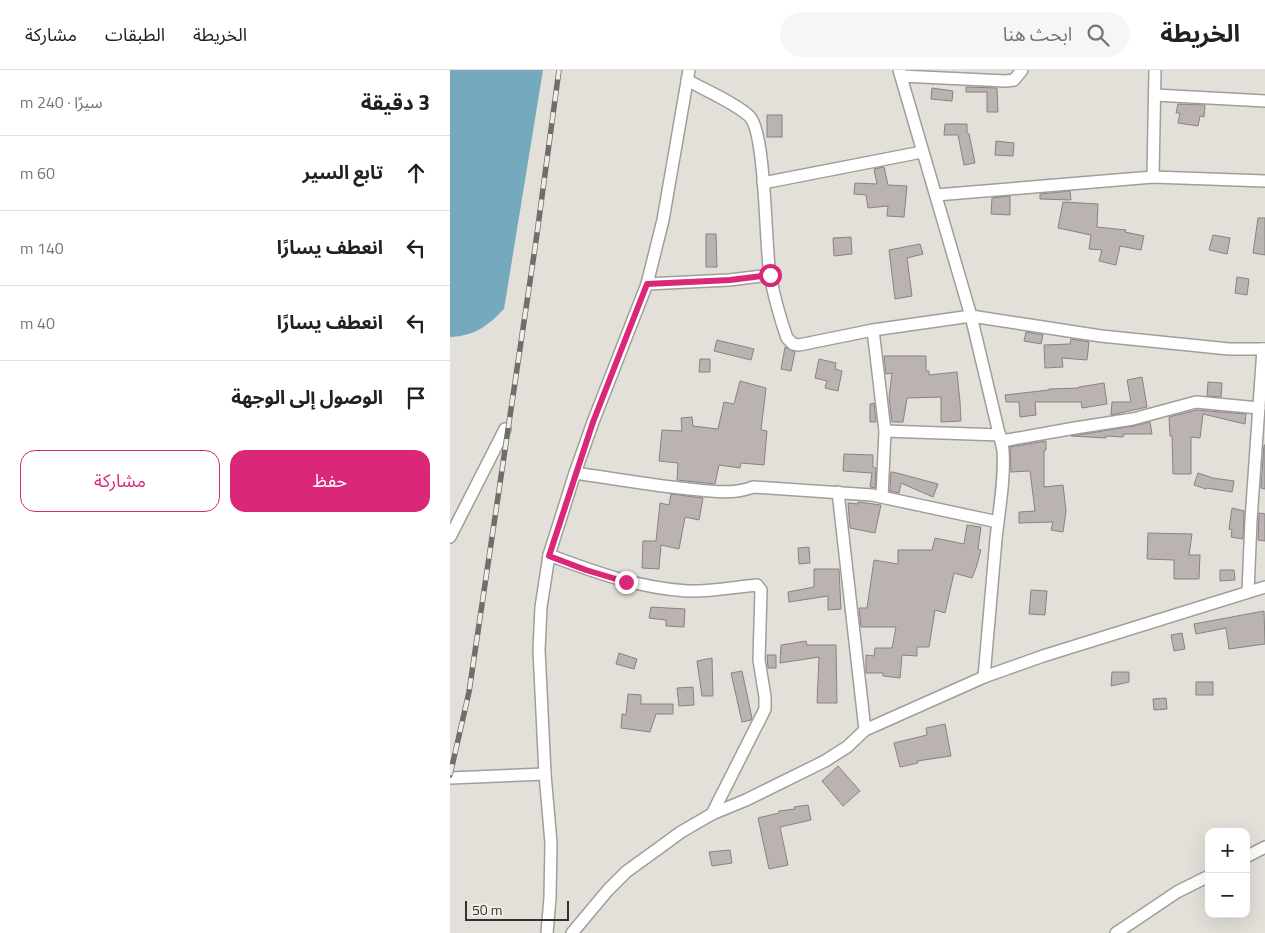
<!DOCTYPE html>
<html lang="ar">
<meta charset="utf-8">
<style>
:root{--surface:#fff;--page:#f6f6f6;--text:#202124;--muted:#757577;--line:#e0e0e0;--accent:#db2777}
body{margin:0;font-family:"Titillium Web","Noto Sans Arabic",sans-serif;background:var(--page);color:var(--text);direction:rtl}
.controls{position:absolute;right:15px;bottom:15px;display:grid;overflow:hidden;border-radius:10px;box-shadow:0 5px 20px #0002}
.controls button{width:45px;height:45px;display:grid;place-items:center;padding:0;border:0;border-bottom:1px solid var(--line);background:var(--surface);color:var(--text);font:25px sans-serif}
.scale{position:absolute;left:15px;bottom:12px;width:104px;box-sizing:border-box;padding-left:5px;border:2px solid #32312f;border-top:0;font-size:14px;line-height:18px;white-space:nowrap;color:#32312f;-webkit-text-stroke:4px #f0ede7;paint-order:stroke}
.stop{position:absolute;width:15px;height:15px;margin:-11px;border:4px solid #db2777;border-radius:50%;background:#fff}
.stop.end{background:#db2777;border-color:#fff;box-shadow:0 1px 5px #0008}
.list{margin:0;padding:0;list-style:none}
h2{display:flex;justify-content:space-between;align-items:center;height:65px;margin:0;padding:0 20px;font-size:21px}
h2 small{font-size:16px;font-weight:400;color:var(--muted)}
.list li{display:grid;grid-template-columns:32px 1fr auto;gap:15px;align-items:center;box-sizing:border-box;height:75px;padding:0 20px;border-top:1px solid var(--line)}
.list b{display:block;font-size:19px;white-space:nowrap}
.list em{font-size:16px;font-style:normal;color:var(--muted)}
.actions{display:flex;gap:10px;padding:15px 20px}
.actions a{flex:1;padding:11px 0;border:1px solid var(--accent);border-radius:15px;text-align:center;font-size:18px;color:var(--accent)}
.actions .main{background:var(--accent);color:#fff}
.icon{flex:none;width:28px;height:28px;fill:none;stroke:currentColor;stroke-width:2;stroke-linecap:round;stroke-linejoin:round}
.map{position:relative;flex:none;width:815px;height:863px;overflow:hidden;direction:ltr}
header{display:flex;align-items:center;gap:30px;box-sizing:border-box;height:70px;padding:0 25px;background:var(--surface);border-bottom:1px solid var(--line)}
header strong{font-size:24px}
nav{display:flex;gap:28px;margin-inline-start:auto;font-size:18px}
.search{width:350px;height:45px;background:var(--page);display:flex;align-items:center;gap:12px;box-sizing:border-box;padding:0 18px;border-radius:28px;color:var(--muted);font-size:19px}
main{display:flex}
aside{flex:1;background:var(--surface)}
.map>svg:first-child{display:block}
.water{fill:#75a9bd}
.building{fill:#bab3b1;stroke:#898281}
.lines{fill:none;stroke-linecap:round;stroke-linejoin:round}
.street-casing{stroke:#a19e99;stroke-width:14}
.street{stroke:#fff;stroke-width:11}
.rail-casing{stroke:#706e6b;stroke-width:5.5}
.rail{stroke:#f0ede7;stroke-width:4;stroke-dasharray:11;stroke-linecap:butt}
.route{stroke:#db2777;stroke-width:6}
</style>
<header>
<strong>الخريطة</strong>
<div class="search"><svg class="icon" aria-label="search" viewBox="0 0 24 24"><circle cx="10" cy="10" r="6"/><path d="M15 15l6 6"/></svg>ابحث هنا</div>
<nav><a>الخريطة</a><a>الطبقات</a><a>مشاركة</a></nav>
</header>
<main>
<div class="map">
<svg width="815" height="863" viewBox="0 0 815 863">
<rect width="100%" height="100%" fill="#e3e0da"/>
<path class="water" d="M 0,0 L 93,0 L 54,239 C 38,256 24,266 0,267 Z"/>
<g class="building">
<polygon points="516,17 547,18 548,42 537,42 537,22 516,22"/>
<polygon points="482,18 503,21 502,31 481,29"/>
<polygon points="728,34 755,35 754,47 750,46 748,56 728,53 730,43 726,43"/>
<rect x="317" y="45" width="15" height="22"/>
<polygon points="495,54 517,54 517,63 519,64 525,93 514,95 508,65 494,65"/>
<polygon points="546,71 564,73 563,86 545,85"/>
<polygon points="434,97 438,115 457,116 454,147 437,146 438,136 418,138 416,125 404,124 405,113 427,114 424,99"/>
<polygon points="620,121 621,130 590,129 590,124"/>
<polygon points="560,126 560,145 541,144 542,128"/>
<polygon points="613,132 648,134 647,157 676,160 675,162 694,166 691,180 670,176 666,195 649,191 652,180 639,179 641,165 608,158"/>
<polygon points="808,148 815,148 815,185 803,183"/>
<polygon points="256,164 266,164 267,197 256,197"/>
<polygon points="763,165 780,168 777,184 759,180"/>
<polygon points="401,167 402,184 384,186 383,168"/>
<polygon points="470,174 473,184 457,188 462,226 445,229 439,180"/>
<polygon points="787,207 799,209 797,225 785,223"/>
<polygon points="576,262 593,265 591,274 574,271"/>
<polygon points="621,269 639,272 637,290 612,288 613,297 595,298 594,275 620,274"/>
<polygon points="267,270 304,279 301,290 264,281"/>
<polygon points="335,277 345,282 341,301 331,299"/>
<polygon points="434,286 476,286 476,301 479,301 479,305 507,302 510,332 511,351 491,352 491,327 457,328 453,352 442,352 439,328 442,303 436,304"/>
<polygon points="250,289 260,289 260,302 249,302"/>
<polygon points="369,289 386,293 385,299 392,301 388,321 375,318 377,311 365,308"/>
<polygon points="692,307 697,337 661,345 662,332 681,332 677,310"/>
<polygon points="290,311 316,318 311,360 317,361 314,395 291,393 290,398 269,395 265,414 227,410 228,393 209,391 212,360 232,361 231,348 242,347 243,356 268,359 274,332 284,334"/>
<polygon points="758,312 772,313 771,327 757,326"/>
<polygon points="654,313 657,334 632,338 631,332 585,332 586,345 570,347 569,332 556,332 555,325 599,320 599,319 629,318 629,317"/>
<polygon points="424,333 426,352 420,352 420,334"/>
<polygon points="747,340 796,344 795,354 753,344 750,368 741,367 741,404 723,404 722,366 720,366 719,347"/>
<polygon points="700,352 702,364 674,364 673,367 656,366 656,368 621,366 684,356"/>
<polygon points="596,371 596,380 594,381 594,417 613,415 616,441 613,462 601,460 603,452 569,453 569,442 585,441 580,401 561,402 560,377"/>
<polygon points="814,375 815,375 815,419 811,418"/>
<polygon points="394,384 423,385 423,397 426,398 425,418 420,417 422,403 393,401"/>
<polygon points="441,402 443,402 488,414 483,427 451,413 449,423 440,421"/>
<polygon points="748,403 763,408 784,411 782,422 757,418 756,419 744,415"/>
<polygon points="221,424 253,428 249,450 235,447 229,479 211,475 209,499 192,498 193,471 206,471 210,433 219,435"/>
<polygon points="408,432 431,435 425,463 400,458 398,433 408,434"/>
<polygon points="782,438 794,441 793,469 781,467 782,460 779,459"/>
<polygon points="809,443 815,444 815,471 808,470"/>
<polygon points="517,455 531,457 528,479 531,480 526,498 522,508 504,503 495,543 485,540 479,577 467,577 467,586 452,585 450,608 433,606 433,603 416,603 416,585 424,586 425,578 442,578 446,557 411,557 409,538 417,538 424,490 448,494 448,480 482,480 485,468 514,474"/>
<polygon points="698,463 742,464 739,485 750,485 749,509 724,509 724,490 697,489"/>
<polygon points="359,477 360,493 349,494 348,478"/>
<polygon points="364,499 389,499 391,539 378,540 378,526 339,532 338,522 364,517"/>
<polygon points="770,500 784,500 785,510 770,511"/>
<polygon points="581,520 597,521 595,545 579,544"/>
<polygon points="201,537 235,539 234,557 216,556 216,550 199,548"/>
<polygon points="814,541 815,574 779,579 776,558 746,564 744,554"/>
<polygon points="732,563 735,579 724,581 721,565"/>
<polygon points="356,571 357,575 386,575 387,633 367,633 369,587 330,593 331,575"/>
<polygon points="169,583 187,589 184,599 166,594"/>
<polygon points="317,585 326,585 326,598 318,598"/>
<polygon points="262,588 263,626 252,626 247,591"/>
<polygon points="292,601 302,648 301,650 292,652 281,603"/>
<polygon points="662,602 679,602 679,612 661,616"/>
<rect x="746" y="612" width="17" height="13"/>
<polygon points="243,617 244,635 229,636 227,618"/>
<polygon points="178,624 191,625 191,634 223,634 223,644 206,644 200,662 171,658 172,644 176,645"/>
<polygon points="716,628 717,639 704,640 703,629"/>
<polygon points="495,654 501,686 467,691 468,693 450,697 444,673 477,665 476,658"/>
<polygon points="388,696 410,721 393,736 372,711"/>
<polygon points="358,735 361,750 330,757 338,795 319,799 308,748 329,743 329,741 345,739 344,737"/>
<polygon points="280,780 282,793 262,796 259,782"/>
</g>
<g class="lines">
<g class="street-casing">
<g id="street">
<path d="M 449,0 L 521,246 L 553,380 C 555,410 549,439 546,469 C 542,515 538,561 534,607"/>
<polyline points="451,6 556,11 564,10 572,0"/>
<path d="M 237,10 C 253,19 289,35 300,47 C 316,65 315,175 320,205 C 324,226 330,248 337,268 L 343,274 L 349,275 L 423,260 L 521,246 L 651,266 L 779,279 L 815,279"/>
<polyline points="705,25 815,31"/>
<polyline points="703,107 705,0"/>
<polyline points="313,113 472,82"/>
<polyline points="486,125 703,107 815,111"/>
<polyline points="197,214 279,210 320,205"/>
<polyline points="423,260 435,361 432,427"/>
<polyline points="435,361 550,365"/>
<polyline points="552,371 625,358 683,349 746,332 809,338"/>
<path d="M 125,403 C 160,408 195,414 230,418 C 252,420 281,426 303,417 L 422,425 L 548,452"/>
<polyline points="388,422 415,660"/>
<polyline points="0,467 55,359"/>
<path d="M 99,485 C 144,502 189,518 237,521 C 260,522 284,517 307,515 L 311,520 L 309,590 L 315,627 L 315,639 L 262,744"/>
<polyline points="798,522 801,450 813,279"/>
<polyline points="0,708 95,704"/>
<polyline points="796,787 815,777"/>
<polyline points="97,863 100,828 101,773 95,704 89,580 91,537 96,505 99,485 125,403 143,352 197,214 213,150 239,0"/>
<polyline points="122,863 158,820 176,802 231,762 262,744 296,730 375,691 397,677 415,660 534,607 593,586 815,517"/>
<polyline points="666,863 727,822 759,806"/>
</g>
</g>
<use href="#street" class="street"/>
<g class="rail-casing">
<polyline id="rail" points="0,705 19,622 86,171 109,0"/>
</g>
<use href="#rail" class="rail"/>
</g>
<g class="lines">
<polyline class="route" points="176,512 136,500 99,486 143,352 197,214 280,210 320,205"/>
</g>
</svg>
<div class="controls">
<button>+</button>
<button>−</button>
</div>
<div class="scale">50 m</div>
<div class="stop" style="left:320px;top:205px"></div>
<div class="stop end" style="left:176px;top:512px"></div>
</div>
<aside>
<h2>3 دقيقة<small>سيرًا · 240 m</small></h2>
<ul class="list">
<li><svg class="icon" aria-label="ahead" viewBox="0 0 24 24"><path d="M12 20V5M6 11l6-6 6 6"/></svg><div><b>تابع السير</b></div><em>60 m</em></li>
<li><svg class="icon" aria-label="left" viewBox="0 0 24 24"><path d="M17 20v-9H6M10 6l-5 5 5 5"/></svg><div><b>انعطف يسارًا</b></div><em>140 m</em></li>
<li><svg class="icon" aria-label="left" viewBox="0 0 24 24"><path d="M17 20v-9H6M10 6l-5 5 5 5"/></svg><div><b>انعطف يسارًا</b></div><em>40 m</em></li>
<li><svg class="icon" aria-label="arrive" viewBox="0 0 24 24"><path d="M6 21V4h12l-3 4 3 4H6"/></svg><div><b>الوصول إلى الوجهة</b></div></li>
</ul>
<div class="actions"><a class="main">حفظ</a><a>مشاركة</a></div>
</aside>
</main>
